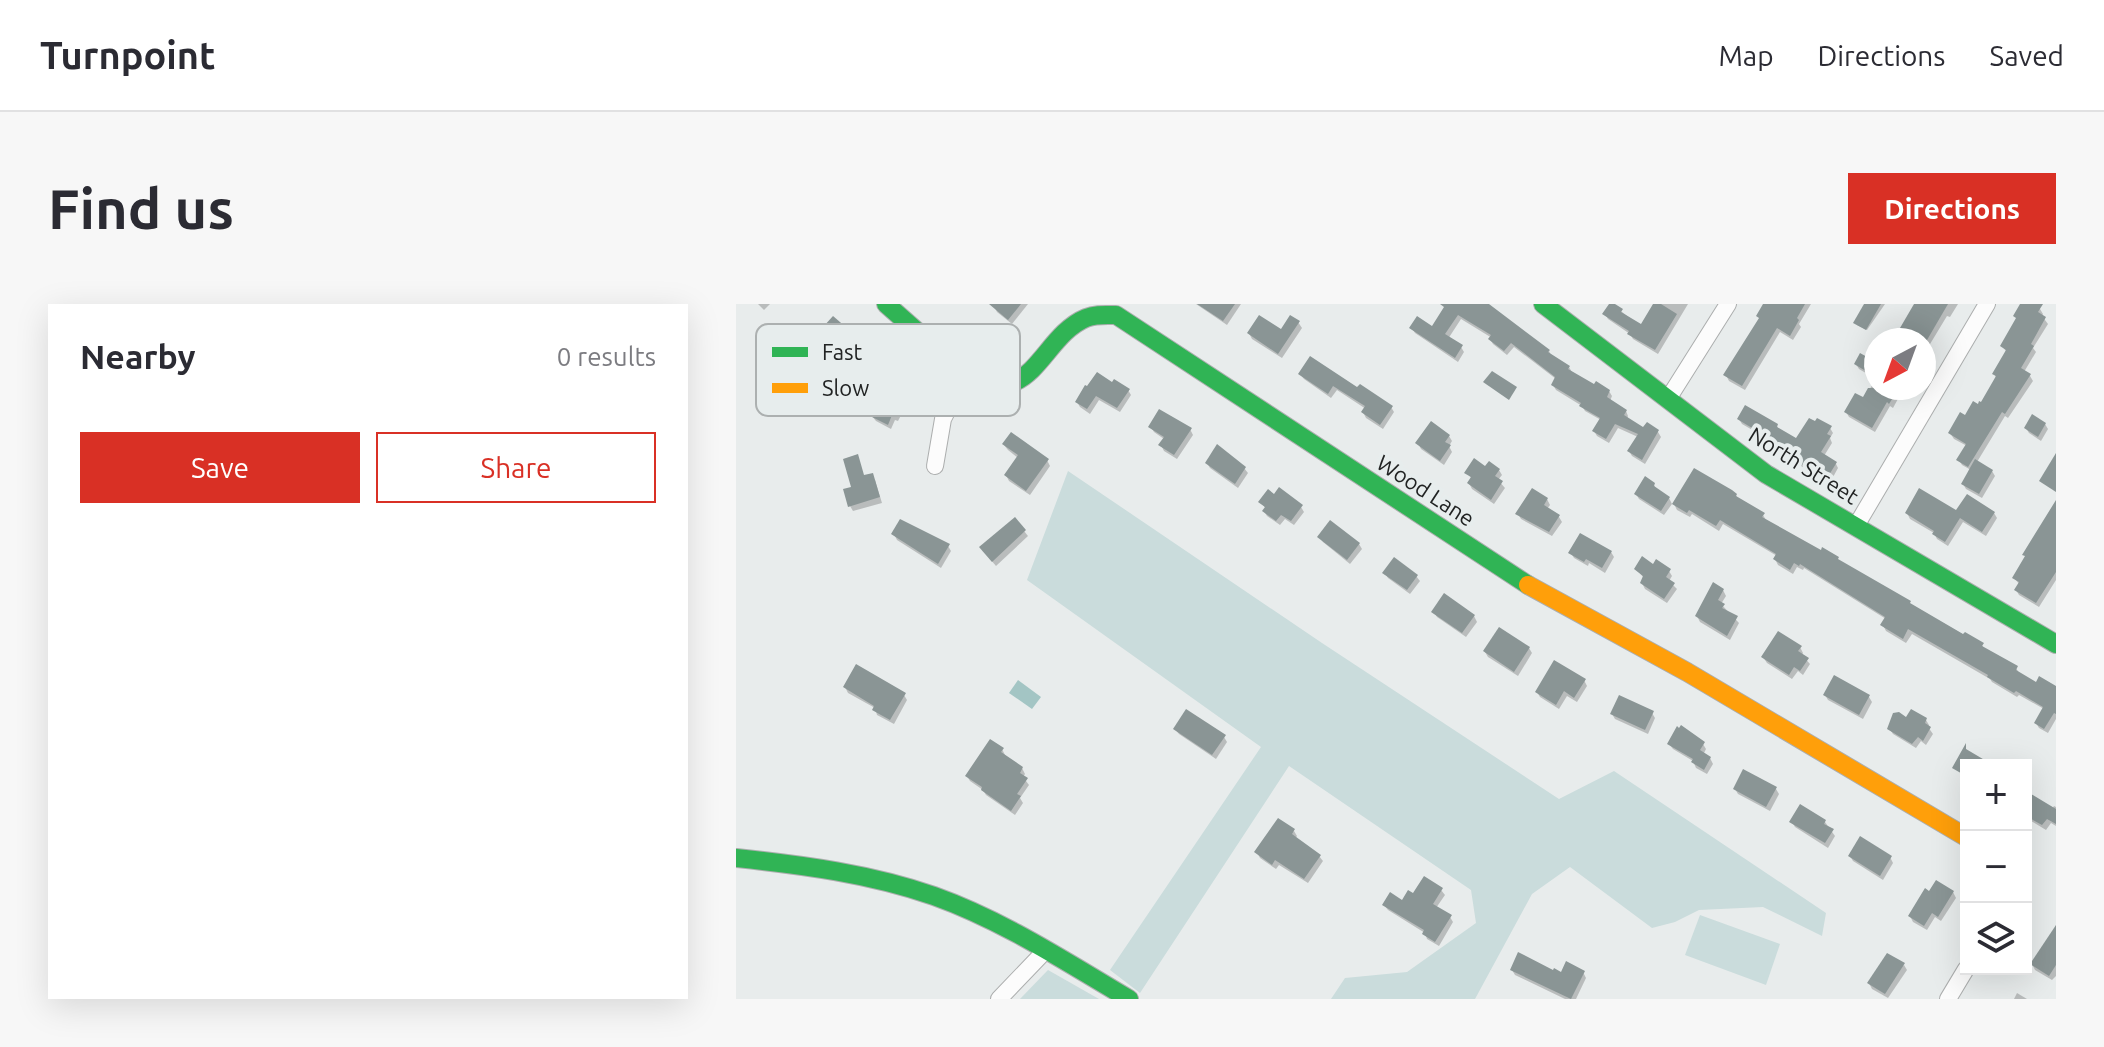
<!DOCTYPE html>
<meta charset="utf-8">
<style>
:root{--surface:#fff;--page:#f7f7f7;--text:#2b2b33;--muted:#7c7c81;--line:#e1e1e2;--accent:#d93025}
body{margin:0;font-family:Ubuntu,sans-serif;background:var(--page);color:var(--text)}
.controls{position:absolute;right:24px;bottom:24px;display:grid;overflow:hidden;border-radius:0px;box-shadow:0 8px 32px #0002}
.controls button{width:72px;height:72px;display:grid;place-items:center;padding:0;border:0;border-bottom:2px solid var(--line);background:var(--surface);color:var(--text);font:40px sans-serif}
.compass{position:absolute;left:1128px;top:24px;width:72px;height:72px;border-radius:50%;background:var(--surface);box-shadow:0 8px 32px #0002;rotate:221deg}
.list{margin:0;padding:0;list-style:none}
h2{display:flex;justify-content:space-between;align-items:center;height:104px;margin:0;padding:0 32px;font-size:34px}
h2 small{font-size:26px;font-weight:400;color:var(--muted)}
.actions{display:flex;gap:16px;padding:24px 32px}
.actions a{flex:1;padding:18px 0;border:2px solid var(--accent);border-radius:0px;text-align:center;font-size:28px;color:var(--accent)}
.actions .main{background:var(--accent);color:#fff}
.icon{flex:none;width:44px;height:44px;fill:none;stroke:currentColor;stroke-width:2;stroke-linecap:round;stroke-linejoin:round}
.map{position:relative;flex:none;width:1320px;height:695px;overflow:hidden;border-radius:0px}
header{display:flex;align-items:center;gap:48px;box-sizing:border-box;height:112px;padding:0 40px;background:var(--surface);border-bottom:2px solid var(--line)}
header strong{font-size:38px}
nav{display:flex;gap:44px;margin-inline-start:auto;font-size:28px}
.intro{display:flex;align-items:center;justify-content:space-between;box-sizing:border-box;height:192px;padding:0 48px}
h1{margin:0;font-size:56px}
.button{padding:20px 36px;border-radius:0px;background:var(--accent);color:#fff;font-size:28px;font-weight:700}
main{display:flex;gap:48px;padding:0 48px}
aside{flex:1;background:var(--surface);border-radius:0px;box-shadow:0 8px 32px #0002}
.map>svg:first-child{display:block}
.green{fill:#cadcdc}
.water{fill:#a3c5c4}
.shadow{fill:#0003}
.building{fill:#8a9595}
.lines{fill:none;stroke-linecap:round;stroke-linejoin:round}
.street-casing{stroke:#acaeae;stroke-width:18}
.fast-casing{stroke:#acaeae;stroke-width:20}
.slow-casing{stroke:#acaeae;stroke-width:20}
.street{stroke:#fcfcfc;stroke-width:16}
.fast{stroke:#30b455;stroke-width:18}
.slow{stroke:#ff9f0a;stroke-width:18}
.labels{text-anchor:middle;dominant-baseline:central;stroke-width:8;stroke-linejoin:round;paint-order:stroke}
.street-label{font-size:22px;fill:#212323;stroke:#e7eded}
.key{fill:#e7eded;stroke:#acb0b0;stroke-width:2}
.key-label{font-size:22px;fill:#212323}
</style>
<header>
<strong>Turnpoint</strong>
<nav><a>Map</a><a>Directions</a><a>Saved</a></nav>
</header>
<div class="intro"><h1>Find us</h1><a class="button">Directions</a></div>
<main>
<aside>
<h2>Nearby<small>0 results</small></h2>
<ul class="list">
</ul>
<div class="actions"><a class="main">Save</a><a>Share</a></div>
</aside>
<div class="map">
<svg width="1320" height="695" viewBox="0 0 1320 695">
<rect width="100%" height="100%" fill="#e8ecec"/>
<g class="green">
<polygon points="332,167 586,339 823,495 878,467 1090,609 1086,632 1027,603 963,606 939,618 916,624 834,563 796,590 739,695 595,695 609,674 671,668 740,619 735,586 553,462 404,689 374,666 525,443 291,276"/>
<polygon points="964,611 1044,640 1030,681 949,651"/>
<polygon points="312,666 363,695 284,695"/>
</g>
<polygon class="water" points="282,376 305,393 296,405 273,389"/>
<g class="shadow">
<polygon points="22,0 34,0 28,6"/>
<polygon points="260,0 292,0 276,20 261,8 258,2"/>
<polygon points="460,0 505,0 491,21"/>
<polygon points="712,0 749,0 813,47 816,53 833,63 837,70 858,83 873,87 876,92 874,97 890,107 892,112 891,115 908,126 922,128 925,133 909,160 896,152 893,147 902,133 882,124 873,139 861,132 858,127 865,116 849,107 846,102 820,86 817,81 820,75 778,43 771,51 757,40 754,35 756,34 725,15 712,35 725,43 728,48 722,58 679,29 676,24 696,25"/>
<polygon points="876,0 905,23 919,0 952,0 922,50 897,35 894,30 872,15 869,10"/>
<polygon points="1029,0 1075,0 1063,20 1065,23 1057,36 1044,28 1009,86 993,77 990,71 1025,16"/>
<polygon points="1130,0 1149,0 1131,26 1121,21"/>
<polygon points="1188,0 1222,0 1214,13 1211,12 1188,50 1188,36 1159,36"/>
<polygon points="1286,0 1296,0 1304,5 1307,10 1306,12 1312,20 1297,44 1300,48 1288,68 1294,72 1297,77 1272,114 1269,112 1241,158 1256,167 1259,172 1246,194 1230,185 1227,180 1235,166 1226,161 1223,156 1231,142 1218,135 1214,129 1242,103 1261,75 1258,70 1270,47 1266,42 1282,16"/>
<polygon points="562,18 566,24 546,54 516,35 513,29 545,28"/>
<polygon points="1120,60 1140,61 1140,84 1168,84 1157,104 1154,102 1139,128 1113,113 1110,108 1127,96 1140,75 1123,65"/>
<polygon points="564,70 622,86 655,103 658,108 647,125 630,114 627,108 630,105 601,86 595,94 568,75"/>
<polygon points="377,81 392,86 395,91 384,108 363,96 354,110 344,103 341,98"/>
<polygon points="173,84 176,90 162,117 159,116 155,125 140,117 136,112 153,91"/>
<polygon points="1003,115 1041,122 1044,128 1061,137 1094,124 1097,129 1094,134 1096,139 1088,152 1100,160 1102,164 1096,175 1079,165 1077,169 1053,155 1049,145 1006,120"/>
<polygon points="1309,120 1312,125 1305,137 1293,129 1290,124"/>
<polygon points="415,123 454,125 457,131 441,155 428,147 425,141 428,135 418,128"/>
<polygon points="713,132 716,137 713,142 716,148 708,161 685,145 682,139"/>
<polygon points="268,141 311,156 314,162 294,191 273,177 270,171 282,154 272,146"/>
<polygon points="471,159 508,164 512,169 502,184 474,164"/>
<polygon points="750,165 763,166 766,171 762,176 769,184 758,200 736,185 733,179 736,175 731,169"/>
<polygon points="129,173 139,176 146,199 117,207 114,202 118,184"/>
<polygon points="918,181 921,187 933,194 936,200 928,211 903,195 900,190"/>
<polygon points="1000,191 1002,196 1027,211 1030,216 1176,302 1246,341 1249,346 1280,364 1283,369 1300,381 1320,385 1320,415 1312,429 1303,424 1300,419 1308,405 1283,391 1281,393 1256,378 1254,375 1176,330 1170,339 1150,327 1147,321 1150,315 1068,264 1067,266 1061,263 1057,270 1042,261 1039,255 1041,252 987,220 983,227 956,210 954,213 941,206 938,200"/>
<polygon points="811,195 814,201 811,205 823,213 826,218 816,232 785,215 782,210"/>
<polygon points="525,198 565,203 568,208 558,221 549,215 544,221 531,212 528,207 530,205"/>
<polygon points="1320,199 1320,276 1303,303 1283,291 1280,286 1284,281 1278,274"/>
<polygon points="1171,209 1258,209 1261,214 1250,232 1227,218 1212,242 1201,235 1198,229 1174,215"/>
<polygon points="288,227 292,232 260,262 248,248"/>
<polygon points="158,230 212,242 215,247 205,264 161,236"/>
<polygon points="584,233 623,240 626,245 614,260 587,238"/>
<polygon points="875,248 878,253 869,269 853,259 852,262 838,254 835,249"/>
<polygon points="917,263 933,267 936,272 933,277 941,285 931,299 909,285 906,279 908,274 900,265"/>
<polygon points="649,269 680,272 684,277 674,290 652,274"/>
<polygon points="987,286 990,292 985,300 1003,319 994,336 964,318 961,312"/>
<polygon points="698,308 738,312 741,318 730,333 701,313"/>
<polygon points="1064,343 1067,349 1066,351 1074,360 1067,371 1062,367 1056,375 1031,359 1027,353"/>
<polygon points="793,344 796,349 782,372 752,353 749,348"/>
<polygon points="848,376 851,382 841,398 831,392 823,405 804,393 801,388"/>
<polygon points="109,383 168,391 171,396 158,420 141,411 139,404 112,389"/>
<polygon points="1089,391 1133,393 1136,398 1127,415 1092,396"/>
<polygon points="916,409 919,414 912,430 879,415 876,410"/>
<polygon points="1171,415 1190,416 1193,421 1192,423 1197,430 1190,441 1185,437 1180,444 1157,430 1153,424"/>
<polygon points="439,425 488,433 491,438 480,455 443,430"/>
<polygon points="933,440 967,440 970,445 967,451 974,454 977,460 971,470 960,464 957,457 937,445"/>
<polygon points="266,445 269,451 268,453 286,464 289,470 287,473 293,481 284,494 287,499 279,511 250,491 247,486 234,477 231,472"/>
<polygon points="999,485 1040,485 1043,490 1034,507 1002,490"/>
<polygon points="1290,494 1316,505 1318,502 1320,503 1320,522 1315,519 1310,526 1290,514"/>
<polygon points="1056,518 1089,518 1099,532 1092,544 1059,523"/>
<polygon points="558,527 561,532 559,535 583,552 587,557 572,579 543,561 540,565 524,554 521,548"/>
<polygon points="1114,552 1154,553 1157,559 1147,576 1117,557"/>
<polygon points="705,586 709,591 700,604 714,613 717,618 703,642 691,635 689,629 652,606 648,601 667,599 678,592"/>
<polygon points="1217,588 1220,594 1205,617 1199,613 1191,626 1177,618 1174,612 1194,590"/>
<polygon points="1320,635 1320,672 1316,676 1299,666 1296,660"/>
<polygon points="1168,661 1171,666 1152,694 1136,685 1133,679"/>
<polygon points="776,666 826,670 847,668 850,674 840,695 829,695 779,671"/>
<polygon points="1281,689 1291,695 1278,695"/>
</g>
<g class="building">
<polygon points="253,0 285,0 272,16"/>
<polygon points="461,0 499,0 487,17"/>
<polygon points="704,0 753,0 814,46 812,48 834,62 832,65 858,80 860,77 874,86 871,93 891,106 888,111 907,123 911,118 923,126 906,156 891,147 902,130 879,120 870,135 856,127 864,114 843,102 845,99 815,81 819,73 775,39 768,47 752,35 755,31 722,11 709,30 727,41 719,54 673,24 681,12 696,22 708,3"/>
<polygon points="873,0 879,0 887,5 885,8 905,20 917,0 925,0 941,10 919,46 891,30 893,27 866,10"/>
<polygon points="1027,0 1069,0 1061,14 1063,16 1054,32 1041,24 1006,82 987,71 1023,14 1020,12"/>
<polygon points="1128,0 1145,0 1130,26 1117,19"/>
<polygon points="1178,0 1212,0 1191,36 1157,36"/>
<polygon points="1284,0 1307,0 1302,8 1310,13 1295,40 1298,42 1285,64 1295,70 1269,110 1266,108 1232,163 1220,156 1230,140 1212,129 1224,108 1229,111 1237,97 1242,100 1243,97 1245,98 1260,72 1256,70 1270,46 1264,42 1280,14 1277,12"/>
<polygon points="523,11 545,25 554,11 564,17 542,50 511,29"/>
<polygon points="97,12 133,43 114,65 78,33"/>
<polygon points="1124,49 1140,58 1140,73 1118,60"/>
<polygon points="574,52 621,83 624,80 657,102 644,121 625,108 629,102 597,82 592,90 562,70"/>
<polygon points="756,67 781,83 773,96 747,78"/>
<polygon points="361,68 376,78 378,75 394,85 381,104 360,92 351,105 339,98 349,81 351,82"/>
<polygon points="159,75 174,83 159,113 156,111 152,121 134,112 147,86 152,88"/>
<polygon points="1132,84 1163,84 1153,100 1151,98 1136,124 1108,108 1119,89 1127,93"/>
<polygon points="1009,101 1042,120 1041,123 1060,134 1073,114 1079,117 1081,114 1096,122 1091,130 1095,132 1085,148 1101,158 1093,171 1076,161 1074,165 1048,150 1050,146 1045,143 1046,142 1001,115"/>
<polygon points="423,105 456,124 438,151 422,141 428,133 412,123"/>
<polygon points="1296,110 1310,119 1302,133 1288,124"/>
<polygon points="695,117 714,131 709,138 715,141 704,157 679,139"/>
<polygon points="275,128 313,155 290,187 268,171 282,151 266,140"/>
<polygon points="481,140 510,163 499,180 469,159"/>
<polygon points="1320,149 1320,188 1303,177"/>
<polygon points="122,150 128,171 137,169 144,193 112,203 107,185 115,183 107,155"/>
<polygon points="738,154 749,162 753,157 764,165 759,172 767,177 755,196 731,179 735,173 728,169"/>
<polygon points="1239,155 1257,166 1243,190 1225,180"/>
<polygon points="958,164 996,186 1001,190 1000,192 1029,209 1026,213 1085,246 1086,243 1103,253 1102,255 1175,297 1174,299 1227,330 1229,328 1248,339 1246,342 1282,362 1280,366 1300,378 1303,372 1320,382 1320,410 1318,409 1308,425 1298,419 1307,403 1280,387 1278,389 1251,373 1252,371 1172,325 1167,335 1144,321 1149,313 1064,260 1063,262 1058,259 1054,266 1037,255 1040,250 984,216 980,222 953,206 951,209 936,200"/>
<polygon points="909,172 919,179 918,182 934,193 925,207 898,190"/>
<polygon points="543,183 567,201 555,217 545,211 540,217 526,207 529,203 522,198 532,185 538,190"/>
<polygon points="796,184 812,194 808,201 824,211 813,228 779,210"/>
<polygon points="1183,184 1220,206 1231,190 1259,208 1246,228 1224,214 1209,238 1196,230 1198,227 1169,209"/>
<polygon points="1320,196 1320,268 1300,299 1278,286 1283,278 1276,274 1289,252 1286,251"/>
<polygon points="279,213 290,226 256,258 243,243"/>
<polygon points="164,215 214,240 202,260 155,230"/>
<polygon points="594,216 624,239 611,256 581,233"/>
<polygon points="844,229 876,247 866,264 850,255 848,258 832,249"/>
<polygon points="906,252 917,260 920,255 935,265 930,273 939,279 928,295 904,279 907,272 898,265"/>
<polygon points="658,253 682,271 671,286 646,269"/>
<polygon points="977,278 988,285 982,296 989,300 986,304 1002,312 991,332 959,312"/>
<polygon points="708,289 739,311 726,329 695,308"/>
<polygon points="763,323 794,343 778,368 747,347"/>
<polygon points="1042,327 1066,342 1062,347 1073,354 1064,367 1058,363 1053,371 1025,353"/>
<polygon points="818,356 850,375 838,394 828,387 820,401 799,388"/>
<polygon points="120,360 170,389 154,416 136,406 138,402 107,383"/>
<polygon points="1098,371 1134,391 1123,411 1087,391"/>
<polygon points="883,391 918,407 909,426 874,410"/>
<polygon points="450,405 490,431 476,451 437,425"/>
<polygon points="1175,405 1191,414 1189,419 1195,423 1187,437 1182,433 1176,440 1151,425 1157,409 1163,408 1170,413"/>
<polygon points="945,421 969,438 964,446 975,453 968,466 955,458 957,455 931,440 941,422 943,424"/>
<polygon points="254,435 268,444 265,448 287,463 284,469 292,474 281,490 285,492 275,507 245,486 246,483 229,472"/>
<polygon points="1230,439 1230,445 1257,461 1230,461 1230,472 1216,464"/>
<polygon points="1007,465 1041,483 1030,503 997,485"/>
<polygon points="1290,487 1320,505 1320,520 1311,515 1306,521 1290,512"/>
<polygon points="1064,500 1090,516 1088,520 1098,525 1089,539 1053,518"/>
<polygon points="542,514 559,525 556,530 585,551 568,575 539,556 536,561 518,548"/>
<polygon points="1124,532 1156,552 1144,572 1112,552"/>
<polygon points="688,572 707,584 697,600 716,611 699,638 686,630 688,626 646,601 654,588 666,596 672,586 677,589"/>
<polygon points="1200,576 1218,587 1202,613 1196,609 1188,622 1172,612 1189,584 1193,587"/>
<polygon points="1320,621 1320,661 1313,672 1294,660"/>
<polygon points="782,648 817,666 818,664 825,668 830,657 849,667 835,695 774,666"/>
<polygon points="1151,649 1169,659 1149,690 1131,679"/>
</g>
<g class="lines">
<g class="street-casing">
<g id="street">
<polyline points="932,95 992,0"/>
<polyline points="199,162 207,115 230,70"/>
<polyline points="1120,222 1251,0"/>
<polyline points="263,695 309,647"/>
<polyline points="1212,695 1230,665"/>
</g>
</g>
<g class="fast-casing">
<g id="fast">
<path d="M 150,0 C 167,15 184,30 201,45 C 210,53 219,63 229,69 C 296,110 304,33 350,14 C 360,10 369,11 380,11 L 792,281"/>
<polyline points="807,0 1030,170 1320,340"/>
<path d="M 0,554 C 67,561 135,570 198,592 C 268,617 330,658 393,695"/>
</g>
</g>
<g class="slow-casing">
<polyline id="slow" points="792,281 951,368 1230,533"/>
</g>
<use href="#street" class="street"/>
<use href="#fast" class="fast"/>
<use href="#slow" class="slow"/>
</g>
<g class="labels">
<g class="street-label">
<text transform="translate(1068 161) rotate(32)">North Street</text>
<text transform="translate(690 186) rotate(33)">Wood Lane</text>
</g>
</g>
<rect x="20" y="20" width="264" height="92" rx="12" class="key"/>
<rect x="36" y="43" width="36" height="10" fill="#30b455"/>
<rect x="36" y="79" width="36" height="10" fill="#ff9f0a"/>
<g class="key-label">
<text x="86" y="56">Fast</text>
<text x="86" y="92">Slow</text>
</g>
</svg>
<div class="controls">
<button>+</button>
<button>−</button>
<button><svg class="icon" aria-label="layers" viewBox="0 0 24 24"><path d="M12 4l9 5-9 5-9-5zM3 14l9 5 9-5"/></svg></button>
</div>
<svg class="compass" viewBox="-18 -18 36 36"><path d="M0-13l5 13h-10z" fill="#e53935"/><path d="M0 13l5-13h-10z" fill="#7c7c81"/></svg>
</div>
</main>
